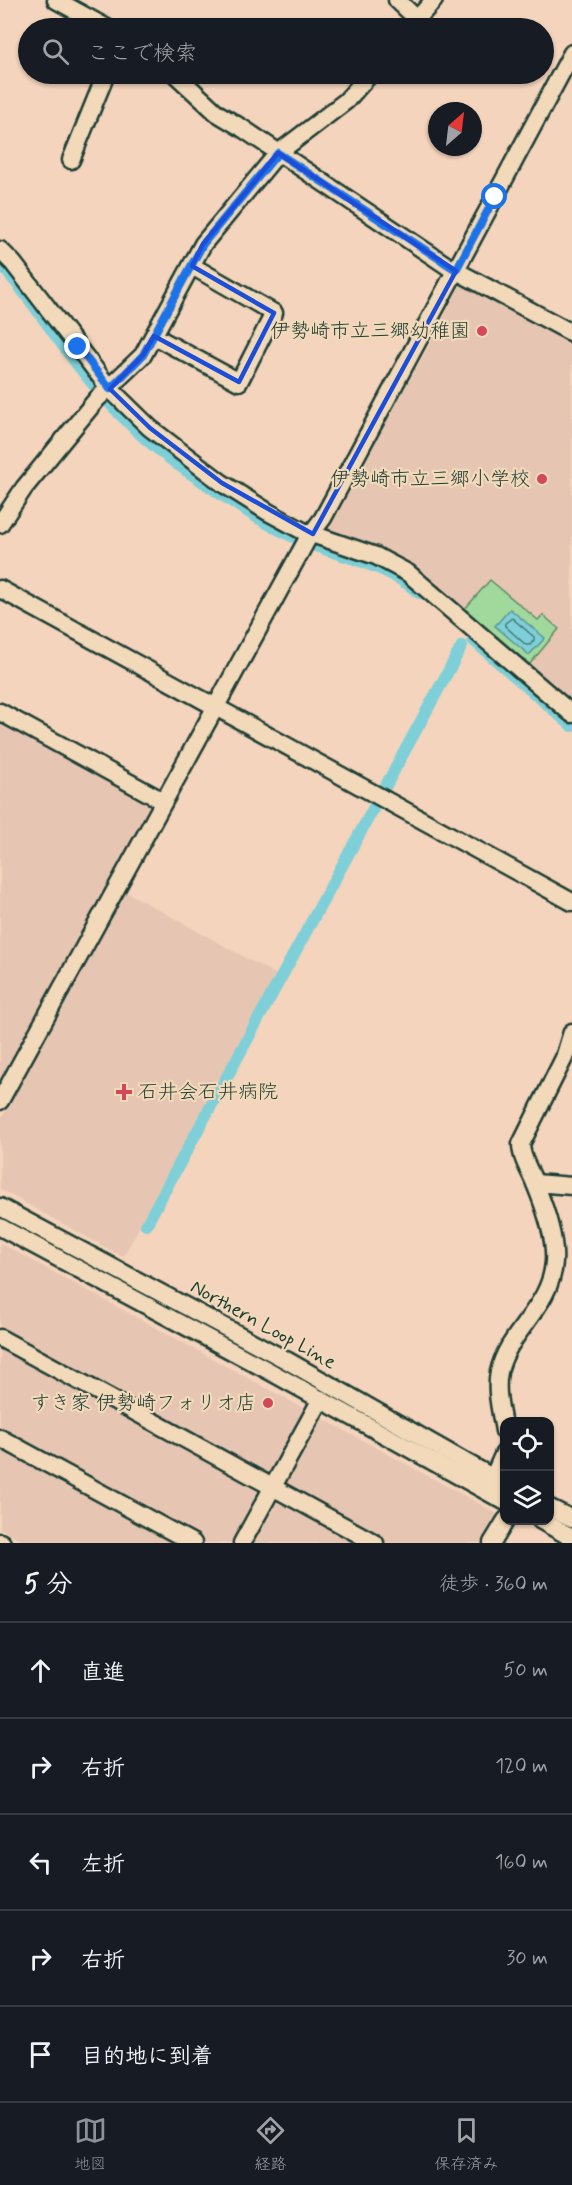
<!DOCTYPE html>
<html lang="ja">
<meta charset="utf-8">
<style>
:root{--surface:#171b24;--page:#242831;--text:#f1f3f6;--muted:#9ea1a6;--line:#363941;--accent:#8c9099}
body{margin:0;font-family:Mynerve,"Klee One",sans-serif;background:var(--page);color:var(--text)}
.controls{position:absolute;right:18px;bottom:18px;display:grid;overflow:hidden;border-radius:12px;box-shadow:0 2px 4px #0004}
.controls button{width:54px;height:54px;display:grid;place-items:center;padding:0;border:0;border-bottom:2px solid var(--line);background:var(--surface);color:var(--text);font:30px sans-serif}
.compass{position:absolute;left:428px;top:102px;width:54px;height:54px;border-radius:50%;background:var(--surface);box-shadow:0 2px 4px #0004;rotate:28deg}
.stop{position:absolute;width:18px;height:18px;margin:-14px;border:4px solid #1a73e8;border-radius:50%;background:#fff}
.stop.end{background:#1a73e8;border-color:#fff;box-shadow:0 2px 6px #0008}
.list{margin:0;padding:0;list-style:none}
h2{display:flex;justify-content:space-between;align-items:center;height:78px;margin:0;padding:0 24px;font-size:26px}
h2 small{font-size:20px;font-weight:400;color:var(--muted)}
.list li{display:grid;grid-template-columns:39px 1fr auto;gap:18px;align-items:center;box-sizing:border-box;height:96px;padding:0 24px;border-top:2px solid var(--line)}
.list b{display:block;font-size:22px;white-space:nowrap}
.list em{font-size:20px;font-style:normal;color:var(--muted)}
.icon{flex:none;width:33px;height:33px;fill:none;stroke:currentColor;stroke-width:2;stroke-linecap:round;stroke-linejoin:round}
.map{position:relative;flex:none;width:572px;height:1543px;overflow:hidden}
.search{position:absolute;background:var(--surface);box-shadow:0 2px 4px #0004;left:18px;right:18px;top:18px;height:66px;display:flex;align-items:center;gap:15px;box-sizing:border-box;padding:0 21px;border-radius:33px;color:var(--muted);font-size:22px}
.sheet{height:558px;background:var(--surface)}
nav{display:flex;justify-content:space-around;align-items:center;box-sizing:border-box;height:84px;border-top:2px solid var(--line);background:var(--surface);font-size:16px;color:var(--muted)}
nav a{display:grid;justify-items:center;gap:3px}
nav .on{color:var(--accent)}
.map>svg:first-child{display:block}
.built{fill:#e6c6b2}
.green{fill:#a1d99d;stroke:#608b68;stroke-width:1.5}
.water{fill:#7ecfd8;stroke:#589596;stroke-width:1.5}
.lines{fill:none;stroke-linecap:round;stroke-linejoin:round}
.shore{stroke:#457776;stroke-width:1.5}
.canal{stroke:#7ecfd8;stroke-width:12}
.minor-casing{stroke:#1f3d34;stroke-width:21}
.minor{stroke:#f2d9ba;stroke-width:16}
.route{stroke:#1a73e8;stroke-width:8}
.marked{fill:none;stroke:#1d4ed8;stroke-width:4.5;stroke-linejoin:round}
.poi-dot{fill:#d1495b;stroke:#f2d9ba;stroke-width:2}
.labels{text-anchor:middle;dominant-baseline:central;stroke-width:4.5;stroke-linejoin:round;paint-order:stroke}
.poi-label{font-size:20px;fill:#1f3d34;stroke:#f2d9ba;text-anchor:end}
.street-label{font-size:20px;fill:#1f3d34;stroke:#f2d9ba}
</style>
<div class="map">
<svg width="572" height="1543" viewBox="0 0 572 1543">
<rect width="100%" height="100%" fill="#f4d4bc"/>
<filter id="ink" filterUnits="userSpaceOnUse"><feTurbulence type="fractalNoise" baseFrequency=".0167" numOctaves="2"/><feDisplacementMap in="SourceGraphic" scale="12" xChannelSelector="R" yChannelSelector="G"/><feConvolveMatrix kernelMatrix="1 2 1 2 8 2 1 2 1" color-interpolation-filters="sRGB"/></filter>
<g filter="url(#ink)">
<g class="built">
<polygon points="462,281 572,341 572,704 420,573 383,552 329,531 327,525 431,342"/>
<polygon points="0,719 155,803 0,1086"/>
<polygon points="123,890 277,975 123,1257 0,1189 0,1121"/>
<polygon points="0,1243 496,1513 497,1517 480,1543 27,1543 0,1528"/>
</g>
<polygon class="green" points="490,580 538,620 543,615 559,629 529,665 464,610"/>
<polygon class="water" points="510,609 545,638 529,655 495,626"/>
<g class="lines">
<polygon class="shore" points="512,618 534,637 534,640 530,645 526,645 505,626 505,623"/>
<g class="canal">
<path d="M 0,264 C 24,289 43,319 64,347 C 96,391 132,432 177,464 C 215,490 254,519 296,538 C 338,557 383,562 419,593"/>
<polyline points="473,640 572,726"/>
<polyline points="146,1225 462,646"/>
</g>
<g class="minor-casing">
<g id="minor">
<polyline points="56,0 107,28"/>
<polyline points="397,0 417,19"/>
<polyline points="409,28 434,0"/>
<polyline points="175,74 217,113 242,128 449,267 572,333"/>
<polyline points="71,160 106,74"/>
<polyline points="0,250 13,263 110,389 150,428 222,483 268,512 303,531 376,556 408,573 572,714"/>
<polyline points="154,336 239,382 274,313 192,266"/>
<polyline points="0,524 24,488 97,399 143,355 203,244 278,153 346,101 370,74"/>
<polyline points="0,589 572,902"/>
<polyline points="0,712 163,801"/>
<polyline points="0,1101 308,538 323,518 572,53"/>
<polyline points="535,1183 572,1186"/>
<polyline points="0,1207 286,1360 504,1484"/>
<polyline points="0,1227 271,1372 504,1501"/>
<polyline points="0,1338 375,1543"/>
<path d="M 504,1431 C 501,1412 495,1391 499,1372 C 508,1331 551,1307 554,1262 C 556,1238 545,1208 536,1186 C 531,1172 521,1159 521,1144 L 564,1058 L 572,1032"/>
<polyline points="0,1438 193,1543"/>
<polyline points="493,1478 504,1453"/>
<polyline points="550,1508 572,1519"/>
<polyline points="540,1520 572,1538"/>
<polyline points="0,1542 2,1543"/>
<polyline points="242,1543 321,1399"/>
<polyline points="492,1543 506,1520"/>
</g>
</g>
<use href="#minor" class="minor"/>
</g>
</g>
<g class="lines" filter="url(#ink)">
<polyline class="route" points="78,347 110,389 143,355 203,244 278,153 456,270 495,197"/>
</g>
<path class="marked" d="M 278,153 L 456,271 L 313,534 L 222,483 L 150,428 L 110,389 L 143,355 L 154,336 L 239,382 L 274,313 L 192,266 L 203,244 Z"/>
<g class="poi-dot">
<circle cx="482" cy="331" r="6"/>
<circle cx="542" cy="479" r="6"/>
<path d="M121 1083h6v6h6v6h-6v6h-6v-6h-6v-6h6z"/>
<circle cx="268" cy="1403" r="6"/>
</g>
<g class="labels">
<g class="poi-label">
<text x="470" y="331">伊勢崎市立三郷幼稚園</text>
<text x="530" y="479">伊勢崎市立三郷小学校</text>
<text x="138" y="1092" text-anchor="start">石井会石井病院</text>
<text x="256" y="1403">すき家 伊勢崎フォリオ店</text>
</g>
<g class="street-label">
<text transform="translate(263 1325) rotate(29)">Northern Loop Line</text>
</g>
</g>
</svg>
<div class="controls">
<button><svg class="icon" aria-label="locate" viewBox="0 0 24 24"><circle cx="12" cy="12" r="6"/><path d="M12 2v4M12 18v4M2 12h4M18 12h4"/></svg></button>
<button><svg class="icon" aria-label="layers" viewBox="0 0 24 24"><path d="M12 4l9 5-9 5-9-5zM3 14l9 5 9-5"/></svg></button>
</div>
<svg class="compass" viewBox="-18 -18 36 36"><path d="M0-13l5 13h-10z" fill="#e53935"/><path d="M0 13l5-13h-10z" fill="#9ea1a6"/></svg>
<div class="stop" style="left:495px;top:197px"></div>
<div class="stop end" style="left:78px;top:347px"></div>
<div class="search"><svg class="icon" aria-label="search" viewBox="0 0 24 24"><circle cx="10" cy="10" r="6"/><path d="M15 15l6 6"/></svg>ここで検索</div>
</div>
<section class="sheet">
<h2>5 分<small>徒歩 · 360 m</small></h2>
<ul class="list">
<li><svg class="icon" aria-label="ahead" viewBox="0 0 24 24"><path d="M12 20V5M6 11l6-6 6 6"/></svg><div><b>直進</b></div><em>50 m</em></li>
<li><svg class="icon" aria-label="right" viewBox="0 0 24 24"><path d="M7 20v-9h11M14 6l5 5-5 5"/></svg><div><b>右折</b></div><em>120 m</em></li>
<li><svg class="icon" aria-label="left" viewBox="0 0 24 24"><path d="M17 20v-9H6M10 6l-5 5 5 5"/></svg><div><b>左折</b></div><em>160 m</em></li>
<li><svg class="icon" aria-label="right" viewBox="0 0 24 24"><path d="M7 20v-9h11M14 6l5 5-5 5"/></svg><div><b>右折</b></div><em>30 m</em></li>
<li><svg class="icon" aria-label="arrive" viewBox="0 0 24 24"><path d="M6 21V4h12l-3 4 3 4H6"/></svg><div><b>目的地に到着</b></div></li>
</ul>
</section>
<nav>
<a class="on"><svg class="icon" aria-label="map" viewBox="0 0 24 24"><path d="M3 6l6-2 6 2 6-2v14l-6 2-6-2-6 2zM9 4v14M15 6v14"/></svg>地図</a>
<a><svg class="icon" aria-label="directions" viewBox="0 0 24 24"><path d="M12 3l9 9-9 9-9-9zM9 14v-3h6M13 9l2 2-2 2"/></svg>経路</a>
<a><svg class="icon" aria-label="saved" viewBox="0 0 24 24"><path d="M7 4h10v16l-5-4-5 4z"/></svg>保存済み</a>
</nav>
